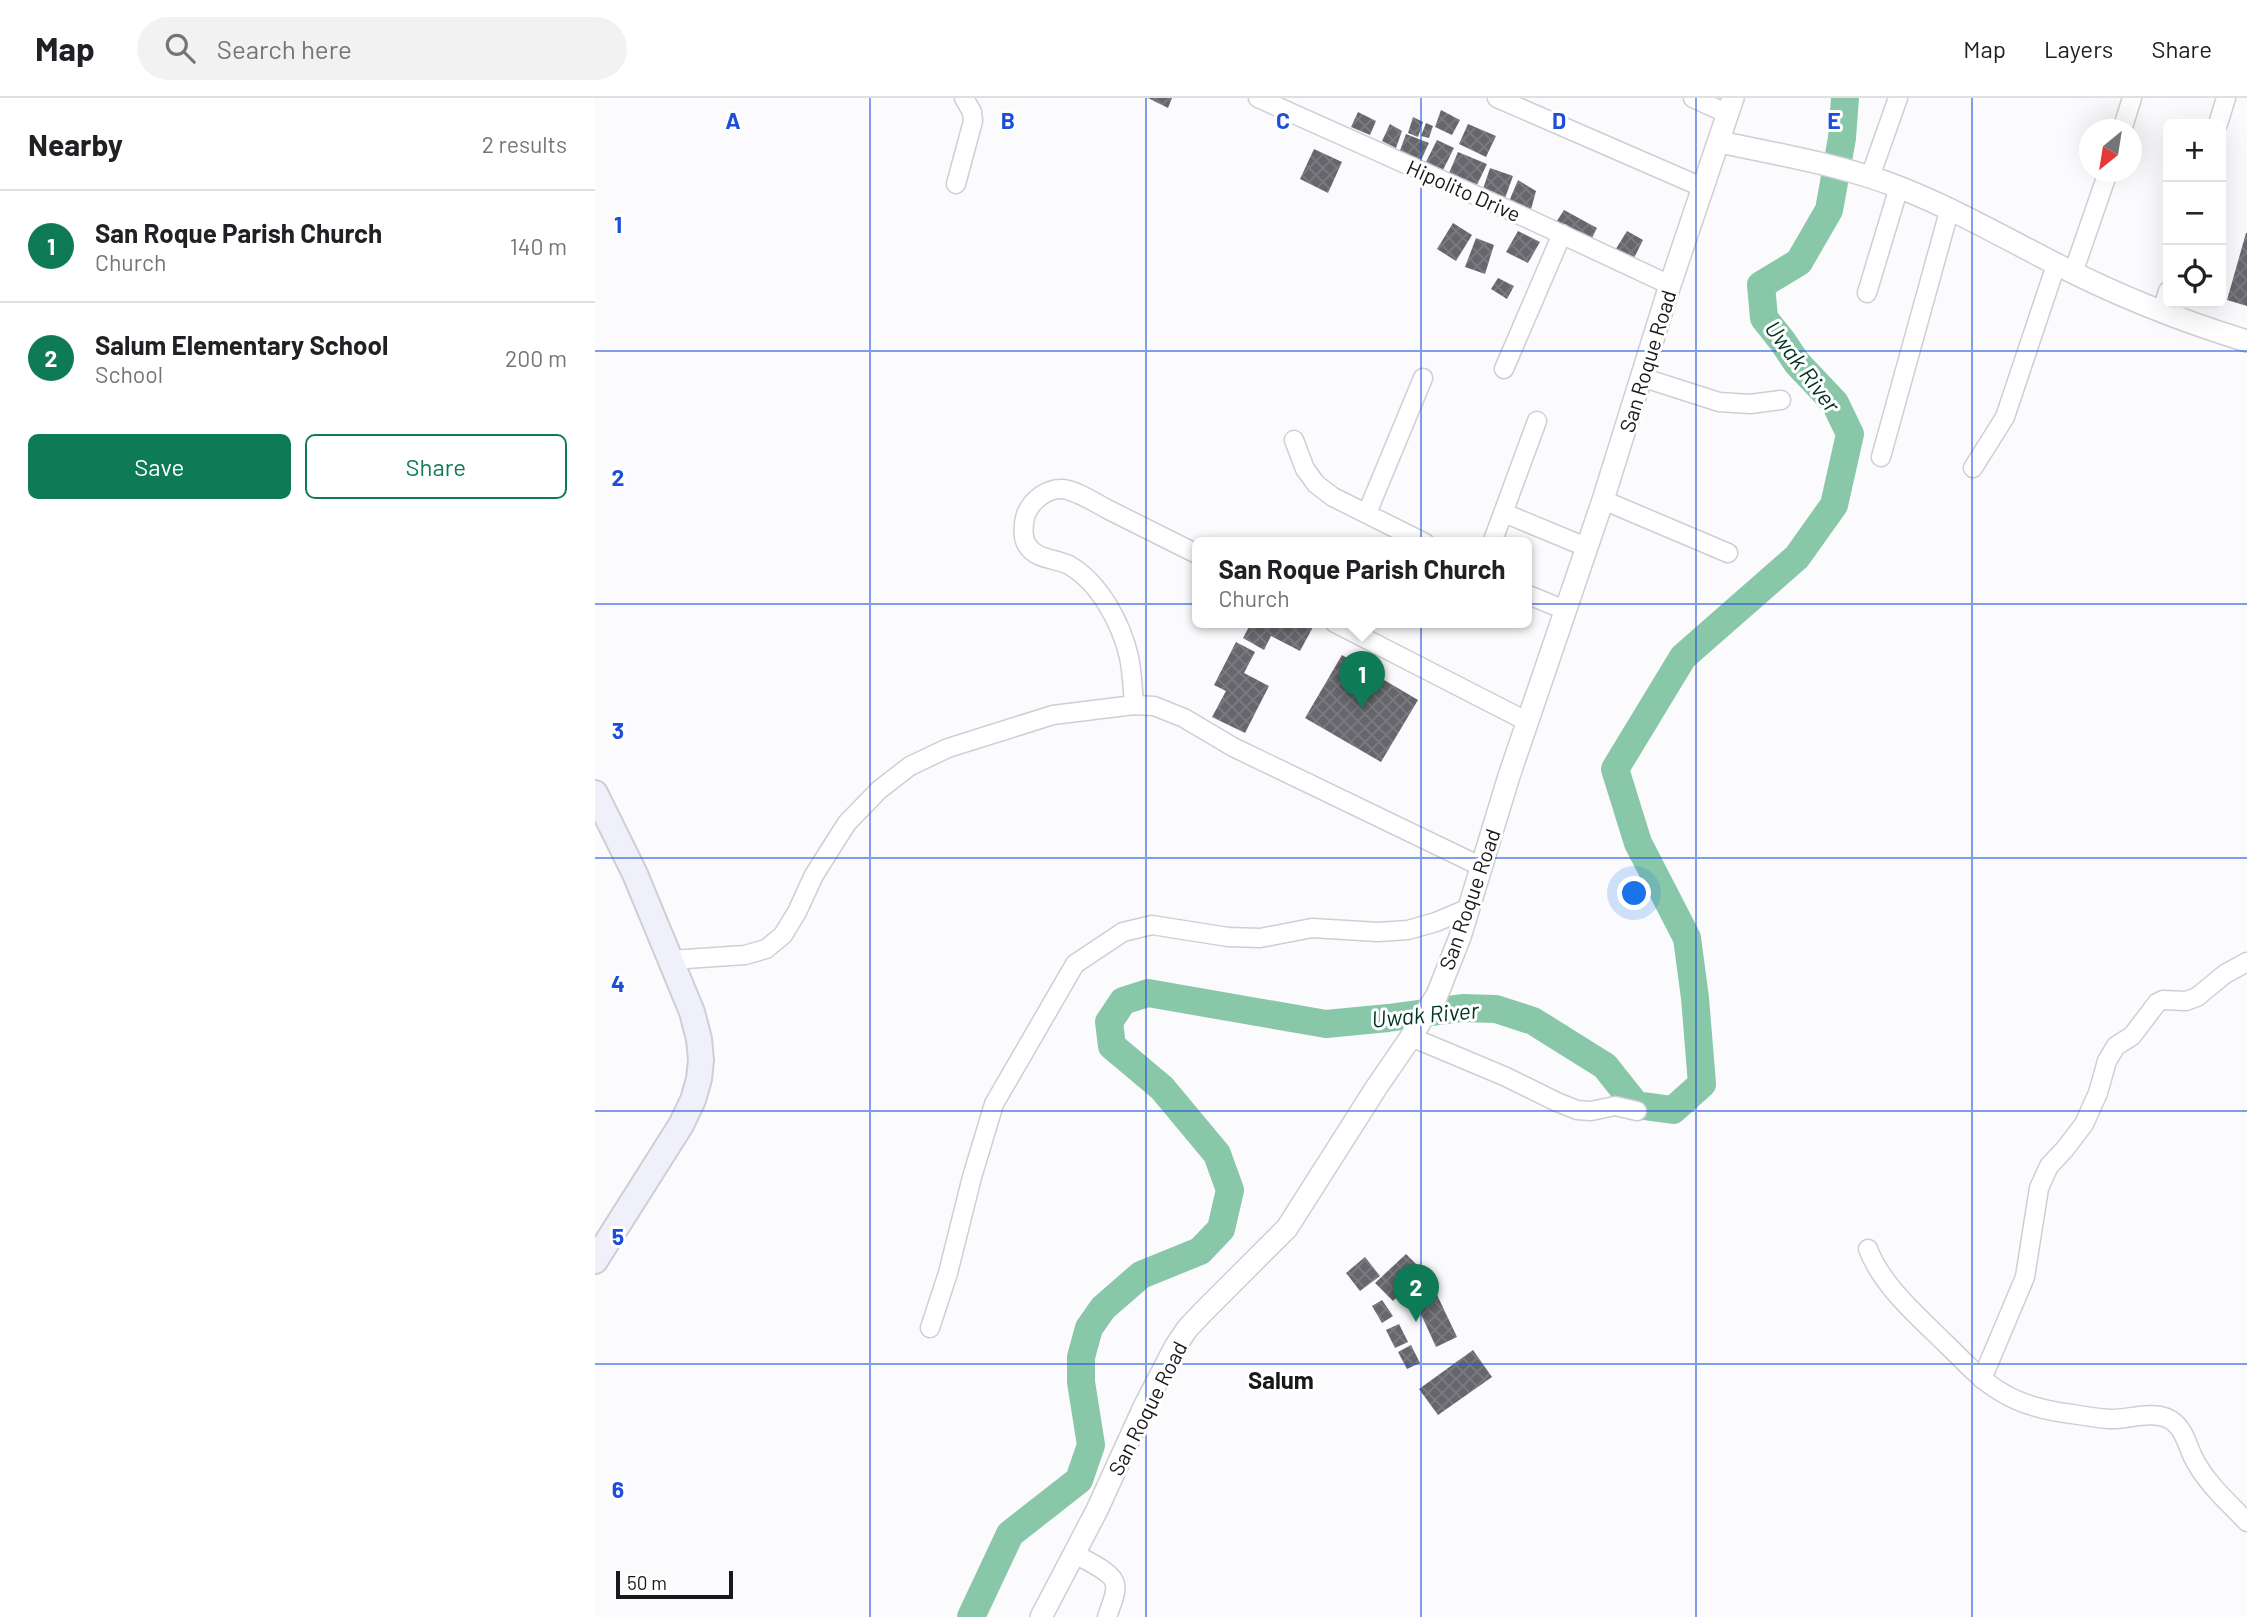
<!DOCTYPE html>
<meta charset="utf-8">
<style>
:root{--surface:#fff;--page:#f2f2f2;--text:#202124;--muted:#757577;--line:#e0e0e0;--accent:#0e7b56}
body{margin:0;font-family:Barlow,sans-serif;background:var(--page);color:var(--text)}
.controls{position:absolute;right:21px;top:21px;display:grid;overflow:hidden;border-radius:10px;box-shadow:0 7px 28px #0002}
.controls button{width:63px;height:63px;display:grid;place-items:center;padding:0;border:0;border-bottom:2px solid var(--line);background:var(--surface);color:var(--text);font:35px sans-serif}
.compass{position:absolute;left:1484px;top:21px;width:63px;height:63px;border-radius:50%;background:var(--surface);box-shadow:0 7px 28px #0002;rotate:210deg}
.scale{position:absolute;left:21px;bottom:18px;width:117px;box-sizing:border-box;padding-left:7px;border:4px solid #18181b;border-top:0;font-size:19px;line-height:24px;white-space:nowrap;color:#18181b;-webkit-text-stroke:5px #fff;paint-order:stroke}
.you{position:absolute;left:1040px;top:796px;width:24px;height:24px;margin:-18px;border:5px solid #fff;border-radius:50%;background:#1a73e8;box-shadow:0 0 0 10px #1a73e833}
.badge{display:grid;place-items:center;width:46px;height:46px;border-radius:50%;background:var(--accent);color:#fff;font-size:23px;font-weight:700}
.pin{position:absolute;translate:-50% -58px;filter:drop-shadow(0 2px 4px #0008)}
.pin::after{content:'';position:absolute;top:37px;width:24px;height:21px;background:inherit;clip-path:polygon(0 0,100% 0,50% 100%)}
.popup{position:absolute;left:597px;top:439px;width:340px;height:91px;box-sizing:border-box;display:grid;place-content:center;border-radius:10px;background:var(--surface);filter:drop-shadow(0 2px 5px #0005);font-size:23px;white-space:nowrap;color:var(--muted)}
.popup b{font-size:26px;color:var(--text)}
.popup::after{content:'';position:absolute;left:50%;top:100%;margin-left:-14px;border:14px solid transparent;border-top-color:var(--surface)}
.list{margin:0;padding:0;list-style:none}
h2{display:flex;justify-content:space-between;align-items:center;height:91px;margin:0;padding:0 28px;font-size:30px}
h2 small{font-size:23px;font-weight:400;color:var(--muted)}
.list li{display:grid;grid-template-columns:46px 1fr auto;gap:21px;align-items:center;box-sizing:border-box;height:112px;padding:0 28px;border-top:2px solid var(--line)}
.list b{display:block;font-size:26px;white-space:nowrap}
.list p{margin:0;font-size:23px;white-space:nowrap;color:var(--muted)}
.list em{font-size:23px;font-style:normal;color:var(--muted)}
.actions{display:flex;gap:14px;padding:21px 28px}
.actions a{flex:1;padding:16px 0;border:2px solid var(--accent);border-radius:10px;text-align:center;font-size:24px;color:var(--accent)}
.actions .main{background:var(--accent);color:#fff}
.icon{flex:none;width:38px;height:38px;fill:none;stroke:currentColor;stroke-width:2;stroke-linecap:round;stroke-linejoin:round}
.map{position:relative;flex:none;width:1652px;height:1519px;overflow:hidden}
header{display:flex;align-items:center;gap:42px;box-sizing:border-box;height:98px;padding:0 35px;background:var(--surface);border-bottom:2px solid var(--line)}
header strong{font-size:33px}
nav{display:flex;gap:38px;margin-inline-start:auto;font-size:24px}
.search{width:490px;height:63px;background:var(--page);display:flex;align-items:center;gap:18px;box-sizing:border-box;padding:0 24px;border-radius:38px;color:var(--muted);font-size:26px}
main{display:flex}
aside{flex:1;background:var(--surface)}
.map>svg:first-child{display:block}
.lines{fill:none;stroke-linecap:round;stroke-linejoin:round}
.river{stroke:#89c7a9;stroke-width:28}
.building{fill:url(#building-cross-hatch)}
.minor-casing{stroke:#ceced6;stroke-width:21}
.tertiary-casing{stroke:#ceced6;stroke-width:24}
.secondary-casing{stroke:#ceced6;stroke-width:28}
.minor{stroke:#fff;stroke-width:18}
.tertiary{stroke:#fff;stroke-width:21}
.secondary{stroke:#f0f0fb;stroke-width:24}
.grid{fill:none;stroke:#1d4ed8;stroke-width:2;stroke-opacity:0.55}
.labels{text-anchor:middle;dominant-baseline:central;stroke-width:6;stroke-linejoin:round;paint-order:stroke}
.street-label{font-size:21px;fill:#18181b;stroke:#fff}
.water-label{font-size:23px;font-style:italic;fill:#003320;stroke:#fff}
.quarter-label{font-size:24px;font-weight:bold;fill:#18181b;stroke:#fff}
.grid-label{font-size:23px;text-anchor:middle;font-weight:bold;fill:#1d4ed8;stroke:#fff;stroke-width:6;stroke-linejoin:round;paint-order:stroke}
</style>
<header>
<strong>Map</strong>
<div class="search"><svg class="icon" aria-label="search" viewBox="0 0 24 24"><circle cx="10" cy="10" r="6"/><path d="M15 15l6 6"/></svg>Search here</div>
<nav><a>Map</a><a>Layers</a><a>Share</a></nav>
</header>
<main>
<aside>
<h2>Nearby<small>2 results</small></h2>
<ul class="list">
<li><span class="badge">1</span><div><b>San Roque Parish Church</b><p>Church</p></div><em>140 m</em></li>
<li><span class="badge">2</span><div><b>Salum Elementary School</b><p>School</p></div><em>200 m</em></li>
</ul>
<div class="actions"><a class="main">Save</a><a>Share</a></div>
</aside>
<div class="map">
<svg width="1652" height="1519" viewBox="0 0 1652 1519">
<defs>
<pattern id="building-cross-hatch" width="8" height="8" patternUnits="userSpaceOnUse" patternTransform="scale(1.75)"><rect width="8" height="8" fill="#66666d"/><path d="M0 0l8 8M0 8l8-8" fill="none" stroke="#7b7b80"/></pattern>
</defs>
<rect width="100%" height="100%" fill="#fbfbfe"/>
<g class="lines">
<polyline class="river" points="376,1519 415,1436 484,1382 496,1347 486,1284 486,1259 494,1230 508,1210 546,1177 605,1153 626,1131 635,1092 622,1056 567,990 517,948 514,924 528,903 553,895 731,926 793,920 867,910 901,911 938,923 1010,968 1041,1007 1078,1012 1107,986 1100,900 1092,840 1043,745 1020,671 1088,559 1202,459 1239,407 1255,336 1240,305 1202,265 1188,244 1169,220 1166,187 1204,164 1234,112 1247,40 1250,0"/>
</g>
<g class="building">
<polygon points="553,0 577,0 573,10"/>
<polygon points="846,12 865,22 857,37 840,29"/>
<polygon points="763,14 781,23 775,37 756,29"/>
<polygon points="818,19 828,24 823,39 813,35"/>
<polygon points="831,25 838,28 834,40 826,38"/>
<polygon points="795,26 807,33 801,50 787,43"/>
<polygon points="873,26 901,38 891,59 864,46"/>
<polygon points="811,36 834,45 826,62 804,55"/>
<polygon points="842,42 859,50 847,74 830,66"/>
<polygon points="719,51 747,64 733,95 705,81"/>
<polygon points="863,54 892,66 882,87 854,75"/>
<polygon points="895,70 918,78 909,103 887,94"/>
<polygon points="923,82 941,93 935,115 913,106"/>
<polygon points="969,112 1002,130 995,144 960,126"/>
<polygon points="858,125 877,137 861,163 842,151"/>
<polygon points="923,133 945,144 933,165 911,154"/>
<polygon points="1032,133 1048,142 1038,162 1019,154"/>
<polygon points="1651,135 1652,135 1652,208 1632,202"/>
<polygon points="881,140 899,147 890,176 870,169"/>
<polygon points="903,180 919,188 912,201 896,191"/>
<polygon points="656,525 711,525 718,529 705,553 676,538 669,552 648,540"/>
<polygon points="641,544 660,554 649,575 674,588 650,635 617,619 631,593 619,587"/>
<polygon points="747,557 823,602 786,664 710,620"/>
<polygon points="811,1156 829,1174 798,1203 780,1185"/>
<polygon points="770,1159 785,1178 765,1193 751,1175"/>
<polygon points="835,1182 862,1239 841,1249 815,1192"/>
<polygon points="787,1202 798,1218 787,1225 777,1208"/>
<polygon points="804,1226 813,1244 800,1250 791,1232"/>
<polygon points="816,1247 825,1265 812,1271 803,1254"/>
<polygon points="878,1252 897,1279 843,1317 824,1291"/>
</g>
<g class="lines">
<g class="minor-casing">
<g id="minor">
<polyline points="663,0 938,123 1075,187"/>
<polyline points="902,0 1109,90"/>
<polyline points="1098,0 1133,16"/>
<polyline points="1623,26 1631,0"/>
<polyline points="1527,32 1537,0"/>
<polyline points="1275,79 1303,0"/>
<polyline points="361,86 378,23 377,14 369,0"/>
<polyline points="1478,175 1513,74"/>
<polyline points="1272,195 1304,89"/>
<polyline points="1567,214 1573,193"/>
<polyline points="909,271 967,136"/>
<polyline points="1046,279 1124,304 1155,306 1186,302"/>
<polyline points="699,342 710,371 721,386 738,399 830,445"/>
<polyline points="1286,359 1355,110"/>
<polyline points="1378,370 1410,319 1461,167"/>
<polyline points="1008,402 1133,455"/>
<polyline points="772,415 828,280"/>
<polyline points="909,415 991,449"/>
<polyline points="897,445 942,323"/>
<polyline points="931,496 970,512"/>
<polyline points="740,525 933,624"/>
<path d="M 539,607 C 538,591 537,574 534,559 C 526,525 505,485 474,467 C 460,460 441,462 432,447 C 427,439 428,425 431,416 C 437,402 452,390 468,391 C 482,393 499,404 512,411 C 542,426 572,441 602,456"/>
<polyline points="76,862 150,857 171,851 188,837 202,814 219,777 252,725 284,692 315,668 353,650 458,617 539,607 559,608 589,620 638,649 887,769"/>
<polyline points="816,939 909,978 962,1004 982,1012 996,1013 1020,1008 1042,1013"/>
<path d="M 1273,1151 C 1288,1189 1322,1217 1350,1245 C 1368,1262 1384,1281 1406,1294 C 1427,1307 1452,1313 1477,1316 C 1489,1318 1501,1320 1514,1321 C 1531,1322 1555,1313 1572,1320 C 1588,1327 1591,1344 1598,1359 C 1610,1384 1633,1404 1652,1424"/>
<polyline points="335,1230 353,1175 377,1079 399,1006 480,866 528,834 557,827 633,839 665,840 717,830 783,834 813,832 841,824 874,810"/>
<polyline points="1387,1281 1430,1179 1444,1090 1454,1068 1470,1051 1489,1026 1503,995 1512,963 1521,948 1537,938 1562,905 1568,902 1591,903 1602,899 1630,876 1652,864"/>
<path d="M 480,1456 C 490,1462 518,1474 520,1486 C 522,1496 515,1509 512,1519"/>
</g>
</g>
<g class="tertiary-casing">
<g id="tertiary">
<path d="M 1125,44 C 1185,57 1248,67 1306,90 C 1359,111 1408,139 1459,165 C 1521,197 1586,223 1652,243"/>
<polyline points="446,1519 502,1412 549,1309 580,1249 592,1231 608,1214 692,1130 781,990 816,939 842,897 865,839 914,678 1008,402 1075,187 1138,0"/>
</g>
</g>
<g class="secondary-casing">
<polyline id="secondary" points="0,695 40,776 97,914 104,941 106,962 104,981 98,1002 86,1027 0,1163"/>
</g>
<use href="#minor" class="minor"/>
<use href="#tertiary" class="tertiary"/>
<use href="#secondary" class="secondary"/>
</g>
<path class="grid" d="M 275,0 L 275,1519M 551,0 L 551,1519M 826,0 L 826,1519M 1101,0 L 1101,1519M 1377,0 L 1377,1519M 0,253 L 1652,253M 0,506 L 1652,506M 0,760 L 1652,760M 0,1013 L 1652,1013M 0,1266 L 1652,1266"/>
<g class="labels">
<g class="street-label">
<text transform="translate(869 92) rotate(24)">Hipolito Drive</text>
<text transform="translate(1052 263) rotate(-73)">San Roque Road</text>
<text transform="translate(874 801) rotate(-71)">San Roque Road</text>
<text transform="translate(552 1310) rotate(-63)">San Roque Road</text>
</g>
<g class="water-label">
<text transform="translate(1208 268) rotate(53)">Uwak River</text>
<text transform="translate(830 916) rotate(-5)">Uwak River</text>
</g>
<g class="quarter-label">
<text x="686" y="1281">Salum</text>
</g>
</g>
<g class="grid-label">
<text x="138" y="31">A</text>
<text x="413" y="31">B</text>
<text x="688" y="31">C</text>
<text x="964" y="31">D</text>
<text x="1239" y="31">E</text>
<text x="23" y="135">1</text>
<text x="23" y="388">2</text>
<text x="23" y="641">3</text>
<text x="23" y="894">4</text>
<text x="23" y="1147">5</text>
<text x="23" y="1400">6</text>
</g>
</svg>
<div class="controls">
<button>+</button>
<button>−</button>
<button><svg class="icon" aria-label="locate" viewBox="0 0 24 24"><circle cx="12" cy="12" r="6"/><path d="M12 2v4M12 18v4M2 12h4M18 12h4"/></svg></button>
</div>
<svg class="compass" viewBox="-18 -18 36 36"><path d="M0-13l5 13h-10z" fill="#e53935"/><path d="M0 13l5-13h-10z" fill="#757577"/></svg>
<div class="scale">50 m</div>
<div class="you"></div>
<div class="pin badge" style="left:767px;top:611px">1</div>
<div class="popup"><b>San Roque Parish Church</b>Church</div>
<div class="pin badge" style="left:821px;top:1224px">2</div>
</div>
</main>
